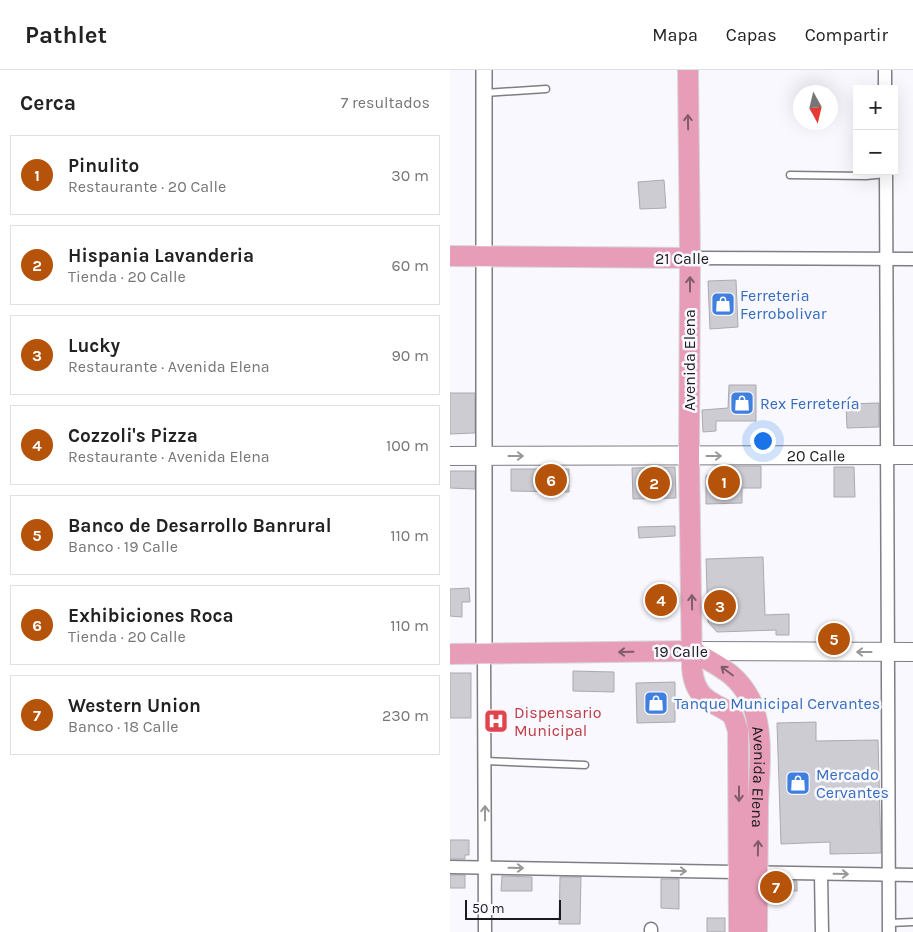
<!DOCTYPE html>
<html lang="es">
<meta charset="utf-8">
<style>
:root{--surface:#fff;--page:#f6f6f6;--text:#222;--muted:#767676;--line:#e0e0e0;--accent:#b45309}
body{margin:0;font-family:Karla,sans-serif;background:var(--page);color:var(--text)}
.controls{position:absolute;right:15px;top:15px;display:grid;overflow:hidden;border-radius:0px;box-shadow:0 5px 20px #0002}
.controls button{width:45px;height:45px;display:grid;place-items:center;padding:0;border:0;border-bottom:1px solid var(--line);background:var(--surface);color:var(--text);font:25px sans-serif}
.compass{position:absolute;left:343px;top:15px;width:45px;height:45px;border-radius:50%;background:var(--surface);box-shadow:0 5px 20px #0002;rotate:172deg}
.scale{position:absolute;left:15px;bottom:12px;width:96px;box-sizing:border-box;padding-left:5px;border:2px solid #1b1b1d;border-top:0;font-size:14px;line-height:18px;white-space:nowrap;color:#1b1b1d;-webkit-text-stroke:4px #f8f8fe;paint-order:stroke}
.you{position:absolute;left:312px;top:370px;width:18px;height:18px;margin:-12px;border:4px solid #fff;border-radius:50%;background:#1a73e8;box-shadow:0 0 0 8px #1a73e833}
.badge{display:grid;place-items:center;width:32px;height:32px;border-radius:50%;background:var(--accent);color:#fff;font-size:16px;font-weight:700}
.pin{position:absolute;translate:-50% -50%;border:2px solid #fff;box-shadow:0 1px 5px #0006}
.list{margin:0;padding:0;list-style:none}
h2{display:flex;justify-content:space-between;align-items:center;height:65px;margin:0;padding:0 20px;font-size:21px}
h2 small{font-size:16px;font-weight:400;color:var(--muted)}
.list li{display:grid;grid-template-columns:32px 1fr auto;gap:15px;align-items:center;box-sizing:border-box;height:80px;margin:0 10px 10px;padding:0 10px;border:1px solid var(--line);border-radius:0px}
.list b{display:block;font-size:19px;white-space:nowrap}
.list p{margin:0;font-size:16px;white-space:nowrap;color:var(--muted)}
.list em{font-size:16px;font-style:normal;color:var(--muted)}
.map{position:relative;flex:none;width:463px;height:862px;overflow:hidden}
header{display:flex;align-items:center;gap:30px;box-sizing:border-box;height:70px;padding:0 25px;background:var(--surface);border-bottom:1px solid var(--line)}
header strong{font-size:24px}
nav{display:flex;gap:28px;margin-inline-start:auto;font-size:18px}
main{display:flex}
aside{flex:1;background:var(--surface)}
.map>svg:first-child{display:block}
.building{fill:#cdccd3;stroke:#aaaab0}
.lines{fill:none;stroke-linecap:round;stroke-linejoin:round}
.service-casing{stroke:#7e7e84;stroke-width:9}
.minor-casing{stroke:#7e7e84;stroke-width:15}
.tertiary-casing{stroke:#7e7e84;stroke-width:18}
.secondary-casing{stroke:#7e7e84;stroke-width:20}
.primary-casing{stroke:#d6d6d6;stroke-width:22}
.service{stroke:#fff;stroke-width:6}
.minor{stroke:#fff;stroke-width:12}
.tertiary{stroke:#fff;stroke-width:15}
.secondary{stroke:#fff;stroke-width:18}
.primary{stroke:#e79db8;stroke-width:20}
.oneway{stroke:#815c6a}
.oneway2{stroke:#989899}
.labels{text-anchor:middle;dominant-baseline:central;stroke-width:5;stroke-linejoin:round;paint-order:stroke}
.street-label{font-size:16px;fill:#1b1b1d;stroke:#f8f8fe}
.shop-label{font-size:16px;fill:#366cbe;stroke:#f8f8fe;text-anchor:start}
.health-label{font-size:16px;fill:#be3a42;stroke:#f8f8fe;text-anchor:start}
</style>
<header>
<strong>Pathlet</strong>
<nav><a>Mapa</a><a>Capas</a><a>Compartir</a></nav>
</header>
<main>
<aside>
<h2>Cerca<small>7 resultados</small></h2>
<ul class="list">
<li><span class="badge">1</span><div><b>Pinulito</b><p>Restaurante · 20 Calle</p></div><em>30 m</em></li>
<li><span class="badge">2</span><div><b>Hispania Lavanderia</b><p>Tienda · 20 Calle</p></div><em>60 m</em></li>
<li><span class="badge">3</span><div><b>Lucky</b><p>Restaurante · Avenida Elena</p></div><em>90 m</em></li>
<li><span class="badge">4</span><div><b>Cozzoli's Pizza</b><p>Restaurante · Avenida Elena</p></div><em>100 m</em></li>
<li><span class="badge">5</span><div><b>Banco de Desarrollo Banrural</b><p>Banco · 19 Calle</p></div><em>110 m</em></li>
<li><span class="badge">6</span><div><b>Exhibiciones Roca</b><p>Tienda · 20 Calle</p></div><em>110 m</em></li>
<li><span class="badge">7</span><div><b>Western Union</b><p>Banco · 18 Calle</p></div><em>230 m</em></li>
</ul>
</aside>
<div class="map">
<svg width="463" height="862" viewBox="0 0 463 862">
<rect width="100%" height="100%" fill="#f8f8fe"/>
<g class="building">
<polygon points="214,110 216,138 190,139 188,112"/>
<polygon points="286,210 288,257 260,259 258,211"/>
<polygon points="279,315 306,315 306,351 266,351 266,361 253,362 252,340 278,338"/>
<polygon points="0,323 25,323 25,363 0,364"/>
<polygon points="429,333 429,357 397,358 396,334"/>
<polygon points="266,396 311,396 311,418 292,418 292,433 256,434 256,406"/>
<polygon points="225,397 226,428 183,429 182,398"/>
<polygon points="384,397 404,397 405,427 384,427"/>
<polygon points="61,399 119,399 119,422 61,421"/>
<polygon points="0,401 25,401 25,419 0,418"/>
<polygon points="225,456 225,466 189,468 188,457"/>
<polygon points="313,487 315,545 339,544 339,565 326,565 326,560 267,562 258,552 256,489"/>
<polygon points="19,518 20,532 12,532 12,547 0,546 0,519"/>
<polygon points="224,523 225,535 198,537 197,525"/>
<polygon points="123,601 164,602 164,622 123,621"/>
<rect x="0" y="603" width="21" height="45"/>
<polygon points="225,612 225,652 187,653 186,613"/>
<polygon points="366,652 366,671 428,670 431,783 380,784 380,772 331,774 327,653"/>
<polygon points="0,770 19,770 19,785 15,785 15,789 0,789"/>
<rect x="0" y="805" width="15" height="13"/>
<polygon points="52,806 82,807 82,821 51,821"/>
<polygon points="110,807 131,807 130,854 109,854"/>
<polygon points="211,809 229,809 229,839 211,838"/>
<rect x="321" y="811" width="26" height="10"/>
<rect x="257" y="848" width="18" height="14"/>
</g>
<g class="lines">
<g class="service-casing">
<g id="service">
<polyline points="35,23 96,19"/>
<polyline points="340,105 416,106 436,104"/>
<polyline points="35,691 135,695"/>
<polyline points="439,853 463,852"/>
</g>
</g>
<g class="minor-casing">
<g id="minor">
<polyline points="435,0 435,19"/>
<polyline points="436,101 439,862"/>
<polyline points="240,188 463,189"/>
<polyline points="34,583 35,862"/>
<polyline points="0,797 463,805"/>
<polyline points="371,804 372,862"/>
<polyline points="201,862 201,859"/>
</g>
</g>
<g class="tertiary-casing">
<polyline id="tertiary" points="34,0 34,583"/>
</g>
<g class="secondary-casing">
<g id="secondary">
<path id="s1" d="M 0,386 L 463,385"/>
<polyline points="243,581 463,582"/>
</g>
</g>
<g class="primary-casing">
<g id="primary">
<path d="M 238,0 L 240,188 L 239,386 L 242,598 C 243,610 247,623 258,630 C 266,636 275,638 282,645 C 285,649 286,656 288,660 L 289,862"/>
<polyline points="0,186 240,188"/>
<path id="s2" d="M 243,581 C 267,596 286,602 300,629 C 315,661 309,702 308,735 C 308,778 307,820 307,862"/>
<polyline points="0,584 243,581"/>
</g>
</g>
<use href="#service" class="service"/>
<use href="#minor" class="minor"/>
<use href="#tertiary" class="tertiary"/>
<use href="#secondary" class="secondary"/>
<use href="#primary" class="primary"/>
</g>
<defs><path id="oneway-shaft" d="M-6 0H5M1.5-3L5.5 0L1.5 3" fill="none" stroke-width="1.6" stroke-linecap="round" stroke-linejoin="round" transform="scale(1.25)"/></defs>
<g class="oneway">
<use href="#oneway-shaft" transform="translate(238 52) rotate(-91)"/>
<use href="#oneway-shaft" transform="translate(240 214) rotate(-90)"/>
<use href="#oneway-shaft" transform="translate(242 532) rotate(-91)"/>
<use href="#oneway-shaft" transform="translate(176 582) rotate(179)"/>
<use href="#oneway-shaft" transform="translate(277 601) rotate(-143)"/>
<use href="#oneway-shaft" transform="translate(289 724) rotate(90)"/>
<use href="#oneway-shaft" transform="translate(308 778) rotate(-89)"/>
</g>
<g class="oneway2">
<use href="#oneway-shaft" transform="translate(66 386)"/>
<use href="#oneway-shaft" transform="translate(264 386)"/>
<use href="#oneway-shaft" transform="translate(414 582) rotate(-180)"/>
<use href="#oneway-shaft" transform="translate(35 743) rotate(-90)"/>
<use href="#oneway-shaft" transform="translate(66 798) rotate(1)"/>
<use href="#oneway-shaft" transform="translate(229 801) rotate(1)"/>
<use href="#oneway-shaft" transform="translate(391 804) rotate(1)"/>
</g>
<defs>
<g id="shop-square" transform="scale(1.25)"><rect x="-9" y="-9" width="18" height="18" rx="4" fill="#3f7fe0" stroke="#f8f8fe"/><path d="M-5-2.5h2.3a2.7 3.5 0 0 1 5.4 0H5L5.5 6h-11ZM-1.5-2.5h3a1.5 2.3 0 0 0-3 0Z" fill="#fff"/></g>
<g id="hospital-square" transform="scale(1.25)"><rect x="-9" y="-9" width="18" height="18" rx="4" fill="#e0444e" stroke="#f8f8fe"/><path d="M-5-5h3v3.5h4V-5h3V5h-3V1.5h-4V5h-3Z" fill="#fff"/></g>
</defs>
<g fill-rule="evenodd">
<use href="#shop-square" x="273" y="234"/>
<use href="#shop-square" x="292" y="333"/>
<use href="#shop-square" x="206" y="633"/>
<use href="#hospital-square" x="46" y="651"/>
<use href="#shop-square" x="348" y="713"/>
</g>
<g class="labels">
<g class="street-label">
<text x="232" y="188">21 Calle</text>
<text transform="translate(239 290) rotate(-90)">Avenida Elena</text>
<text stroke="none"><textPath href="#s1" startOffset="366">20 Calle</textPath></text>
<text x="231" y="581">19 Calle</text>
<text stroke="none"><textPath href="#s2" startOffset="155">Avenida Elena</textPath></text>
</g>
<g class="shop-label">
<text x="290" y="225">Ferreteria<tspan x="290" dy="18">Ferrobolivar</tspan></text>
<text x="310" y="333">Rex Ferretería</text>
<text x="224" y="633">Tanque Municipal Cervantes</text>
<text x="366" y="704">Mercado<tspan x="366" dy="18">Cervantes</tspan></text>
</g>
<g class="health-label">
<text x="64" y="642">Dispensario<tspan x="64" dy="18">Municipal</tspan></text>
</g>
</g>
</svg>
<div class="controls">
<button>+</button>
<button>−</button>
</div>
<svg class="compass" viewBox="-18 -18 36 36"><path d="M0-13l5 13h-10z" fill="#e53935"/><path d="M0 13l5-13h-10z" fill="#767676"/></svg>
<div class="scale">50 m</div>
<div class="you"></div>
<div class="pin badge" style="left:274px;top:412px">1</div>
<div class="pin badge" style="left:204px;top:413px">2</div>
<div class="pin badge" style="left:270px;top:536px">3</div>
<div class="pin badge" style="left:211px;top:530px">4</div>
<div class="pin badge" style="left:384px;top:569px">5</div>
<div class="pin badge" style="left:101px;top:410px">6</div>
<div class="pin badge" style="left:326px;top:817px">7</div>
</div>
</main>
